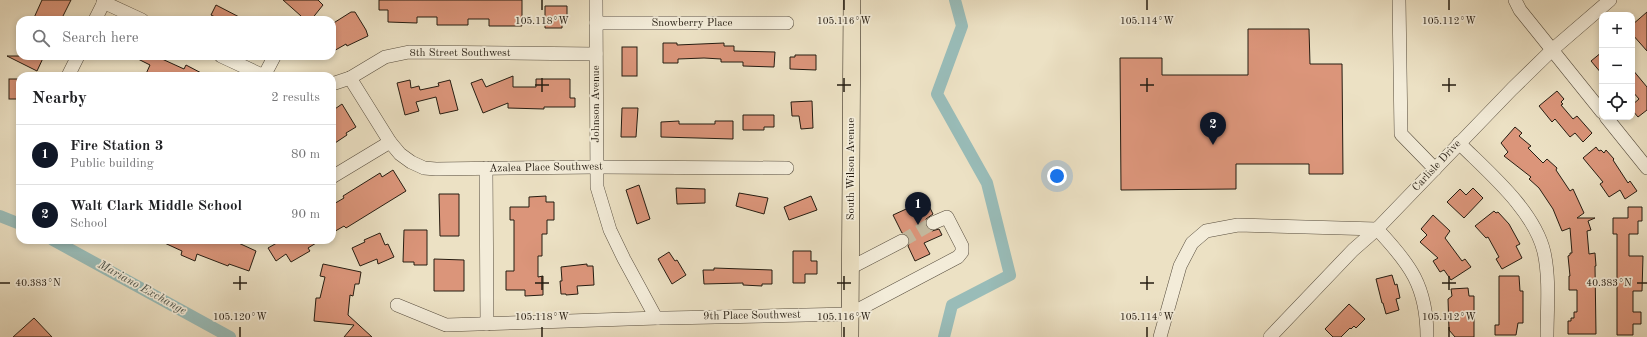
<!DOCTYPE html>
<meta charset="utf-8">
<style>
:root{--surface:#fff;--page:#f2f2f2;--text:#202124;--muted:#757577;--line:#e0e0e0;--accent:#111827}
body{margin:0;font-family:"Old Standard TT",serif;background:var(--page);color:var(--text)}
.controls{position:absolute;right:12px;top:12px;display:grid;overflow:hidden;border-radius:8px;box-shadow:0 2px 6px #0003}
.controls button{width:36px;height:36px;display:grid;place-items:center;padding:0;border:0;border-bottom:1px solid var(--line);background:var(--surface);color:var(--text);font:20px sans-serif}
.you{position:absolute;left:1057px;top:176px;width:14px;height:14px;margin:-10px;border:3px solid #fff;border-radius:50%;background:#1a73e8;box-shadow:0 0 0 6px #1a73e833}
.badge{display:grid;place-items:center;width:26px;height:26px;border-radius:50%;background:var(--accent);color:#fff;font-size:13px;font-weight:700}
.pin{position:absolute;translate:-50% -33px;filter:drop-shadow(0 1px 2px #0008)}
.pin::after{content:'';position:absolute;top:21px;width:14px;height:12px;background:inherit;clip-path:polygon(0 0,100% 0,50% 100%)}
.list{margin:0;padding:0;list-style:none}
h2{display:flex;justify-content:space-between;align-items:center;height:52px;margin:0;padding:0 16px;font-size:17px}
h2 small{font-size:13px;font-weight:400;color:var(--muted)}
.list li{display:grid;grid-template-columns:26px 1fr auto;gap:12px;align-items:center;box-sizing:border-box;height:60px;padding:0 16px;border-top:1px solid var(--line)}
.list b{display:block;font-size:15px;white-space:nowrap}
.list p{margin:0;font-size:13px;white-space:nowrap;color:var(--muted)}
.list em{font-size:13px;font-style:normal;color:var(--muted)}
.icon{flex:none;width:22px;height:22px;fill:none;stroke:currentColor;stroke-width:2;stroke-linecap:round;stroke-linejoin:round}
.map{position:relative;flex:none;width:1647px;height:337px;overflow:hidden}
.search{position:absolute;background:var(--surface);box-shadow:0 2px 6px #0003;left:16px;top:16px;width:320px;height:44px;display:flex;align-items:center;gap:10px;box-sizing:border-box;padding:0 14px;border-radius:12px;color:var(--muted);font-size:15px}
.panel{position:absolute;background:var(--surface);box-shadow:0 2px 6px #0003;left:16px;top:72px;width:320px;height:172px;border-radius:12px}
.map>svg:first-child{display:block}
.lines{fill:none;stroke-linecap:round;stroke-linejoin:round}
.canal{stroke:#99bcb8;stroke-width:12}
.building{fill:#db957a;stroke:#251c11}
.minor-tunnel{stroke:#c4baa0;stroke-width:13;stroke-dasharray:13 6;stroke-linecap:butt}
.minor-casing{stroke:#574d3e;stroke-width:14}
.major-casing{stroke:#251c11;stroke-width:18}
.minor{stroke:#f3ecd9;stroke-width:13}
.major{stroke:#ece1c4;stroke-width:17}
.ticks{fill:none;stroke:#251c11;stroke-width:1.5}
.labels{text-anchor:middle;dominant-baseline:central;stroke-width:3.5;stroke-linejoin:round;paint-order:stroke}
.street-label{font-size:11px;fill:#251c11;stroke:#f3ecd9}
.water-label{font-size:12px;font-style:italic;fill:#4e544b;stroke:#f3ecd9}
.ticks-label{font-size:10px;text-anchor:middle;fill:#251c11;stroke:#f3ecd9;stroke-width:3.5;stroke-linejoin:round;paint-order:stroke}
</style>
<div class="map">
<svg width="1647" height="337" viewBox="0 0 1647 337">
<rect width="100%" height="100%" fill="#ece1c4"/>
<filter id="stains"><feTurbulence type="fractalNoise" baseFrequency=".005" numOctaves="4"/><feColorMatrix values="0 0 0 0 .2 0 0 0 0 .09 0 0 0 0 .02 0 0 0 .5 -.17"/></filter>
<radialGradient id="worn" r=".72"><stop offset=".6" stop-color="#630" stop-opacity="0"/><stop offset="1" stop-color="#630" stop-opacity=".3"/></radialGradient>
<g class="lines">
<g class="canal">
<polyline points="0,216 20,224"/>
<polyline points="53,240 230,337"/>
<polyline points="944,337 952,305 1010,275 987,183 937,94 962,26 955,0"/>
</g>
</g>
<g class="building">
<polygon points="42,0 71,0 61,20 33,20"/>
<polygon points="283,0 318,0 323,5 311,20 297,20 301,16"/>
<polygon points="379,0 522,0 522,26 489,26 489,19 468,19 468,25 437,25 437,17 417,17 417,23 388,22 388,10 379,10"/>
<polygon points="216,5 245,20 221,20 211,15"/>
<polygon points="545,6 567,6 567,21 562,21 562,28 545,28"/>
<polygon points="351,12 355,12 366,30 368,36 347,46 346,44 332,52 332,24"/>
<polygon points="1647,12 1647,51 1632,34 1632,25"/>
<polygon points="1248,29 1309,29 1310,64 1342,64 1343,174 1309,174 1309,164 1236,164 1236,189 1121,190 1120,58 1162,58 1162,75 1248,75"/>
<polygon points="663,43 677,43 677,45 724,43 724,46 734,46 734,51 775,52 774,67 743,66 743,62 721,62 721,59 704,58 678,59 678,63 663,63"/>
<rect x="622" y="47" width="15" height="29"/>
<polygon points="1602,52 1602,74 1591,61"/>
<polygon points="795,55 816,55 816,70 790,69 790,57 795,57"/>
<polygon points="7,56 44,56 37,71"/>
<polygon points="132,56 163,56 162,59 184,69 186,65 207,76 145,76 150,65"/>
<polygon points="1632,69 1647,87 1647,110 1638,117 1632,110 1632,105 1639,99 1632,91"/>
<polygon points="513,76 513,87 536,87 536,79 570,79 570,98 575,98 575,107 544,107 544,109 508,108 508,103 483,113 471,83 482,79 486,87"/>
<rect x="9" y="79" width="11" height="20"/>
<polygon points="410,80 411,88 419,86 420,90 439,86 438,83 450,80 458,110 440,114 436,97 416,102 419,111 405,115 397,83"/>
<polygon points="1557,91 1564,99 1561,102 1563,104 1561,105 1573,119 1577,116 1592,133 1583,142 1575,133 1570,137 1555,119 1552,122 1539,106"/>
<polygon points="812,101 813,128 801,129 799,116 792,116 791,102"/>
<polygon points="342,104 356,127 346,133 347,135 332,145 332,111"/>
<polygon points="622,108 638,108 636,137 621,137"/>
<polygon points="743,115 774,115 774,127 764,127 764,130 743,130"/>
<polygon points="679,121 679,124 715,124 715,121 733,121 733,139 661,137 661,122"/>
<polygon points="1515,127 1522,133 1519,136 1531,146 1528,148 1543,163 1547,159 1557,168 1556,170 1570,191 1573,189 1584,213 1577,218 1595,218 1588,221 1591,230 1587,231 1589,254 1595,253 1596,266 1595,266 1596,334 1568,334 1568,321 1571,321 1571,318 1574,318 1574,312 1577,312 1577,290 1569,290 1569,276 1570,276 1568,256 1570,255 1570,253 1572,253 1570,228 1562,231 1553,209 1539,188 1529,179 1531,177 1504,156 1508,152 1501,143"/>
<polygon points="1596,147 1599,151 1601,150 1604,153 1606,150 1614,159 1613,160 1628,183 1630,181 1637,191 1625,199 1620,190 1609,197 1600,184 1603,182 1583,158"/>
<polygon points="393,170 406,191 346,228 344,226 332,233 332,205 344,198 343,196 380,173 382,177"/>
<polygon points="639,185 650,219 637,224 626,190"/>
<polygon points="676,188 705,189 705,203 677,204"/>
<polygon points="1473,188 1483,198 1464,218 1447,202 1460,189 1466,195"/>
<polygon points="739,193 768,198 764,214 736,206"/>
<polygon points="439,194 459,194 459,236 440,236"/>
<polygon points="546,196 546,202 554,202 554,220 547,220 547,234 542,234 542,256 538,256 538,277 543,276 543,295 525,296 525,290 506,290 506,271 514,271 514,220 510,220 510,207 529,207 529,197"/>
<polygon points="811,196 817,210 789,220 784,207"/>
<polygon points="926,200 933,214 926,219 926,226 932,231 939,229 942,235 924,243 930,254 915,261 908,246 910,242 909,238 907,235 902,233 893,215"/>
<polygon points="1628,207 1642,207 1642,221 1638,221 1638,234 1629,234 1629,256 1643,256 1642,291 1633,291 1633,312 1641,312 1641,324 1633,324 1633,335 1617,335 1617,234 1613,234 1613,218 1628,218"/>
<polygon points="1494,211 1496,213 1498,212 1509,224 1520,244 1516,246 1522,258 1502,269 1496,259 1499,257 1488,237 1486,238 1475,226"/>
<polygon points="1433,215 1450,231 1445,238 1462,261 1465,259 1471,267 1451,280 1444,270 1440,272 1433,261 1438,258 1420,242 1427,235 1421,229"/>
<polygon points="404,230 427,230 427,265 414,265 414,262 403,262"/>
<polygon points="380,233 385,245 388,244 394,257 378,264 377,259 360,266 352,248 365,242 364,240"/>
<polygon points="158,240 232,240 256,251 249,271 229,264 228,266 197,254 195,261 181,255 182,251"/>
<polygon points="282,240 321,240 308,248 310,251 291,262 286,254 276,261 268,248"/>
<polygon points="793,251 811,251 811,261 817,261 817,274 805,274 805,283 793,283"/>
<polygon points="669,252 675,261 677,260 686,275 672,284 658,259"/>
<polygon points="434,259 464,260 464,291 434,291"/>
<polygon points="323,264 361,272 359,284 355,284 353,296 350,295 348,315 372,337 344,337 354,325 314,321 316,298 320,298 325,277 320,276"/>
<polygon points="587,264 587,266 593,266 594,285 577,286 578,294 566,295 566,294 561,294 560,281 562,281 561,267"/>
<polygon points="714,268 772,270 772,284 762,284 762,286 743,285 743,283 704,284 703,270 714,270"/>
<polygon points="1392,275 1395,285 1397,284 1400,298 1396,299 1399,310 1386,314 1383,303 1382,303 1376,279"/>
<polygon points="1499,276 1519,276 1520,291 1523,291 1523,323 1518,323 1516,335 1495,335 1495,325 1499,325"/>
<polygon points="1468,288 1469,296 1474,296 1474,337 1455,337 1449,330 1448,299 1452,296 1451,289"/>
<polygon points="1349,304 1365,319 1356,328 1354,326 1351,329 1350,328 1341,337 1333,337 1325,329"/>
<polygon points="34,318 52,337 13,337"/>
</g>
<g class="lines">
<polyline class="minor-tunnel" points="902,241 933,223"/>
<g class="minor-casing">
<g id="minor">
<polyline points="596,0 597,187 610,230 624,259 655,316 658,318 667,318 850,314 958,257 962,252 962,246 947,217 933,223"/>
<polyline points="1399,0 1401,134 1435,169"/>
<polyline points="1515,0 1520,10 1602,112"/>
<polyline points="103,2 142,20"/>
<polyline points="95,20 105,0"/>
<polyline points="596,23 787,23"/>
<polyline points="221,56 264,76"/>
<polyline points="68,76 78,56"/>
<polyline points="264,76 274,57"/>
<polyline points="350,78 390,142 400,154 411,162 424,168 436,169 596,167 787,168"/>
<polyline points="332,84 350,78 385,57 409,52 596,54"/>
<polyline points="1606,117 1647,168"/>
<path d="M 1459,143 C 1488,172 1534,210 1544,252 C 1550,279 1547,310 1547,337"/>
<polyline points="486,168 487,324"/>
<polyline points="332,177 390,142"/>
<polyline points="850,268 902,241"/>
<polyline points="397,305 446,325 658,318"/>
<path d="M 1160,337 L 1180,266 L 1192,243 L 1206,231 L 1238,225 L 1377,229 C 1410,264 1427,286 1427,337"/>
<polyline points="1270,337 1353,250 1377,229 1512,89 1552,50 1610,0"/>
</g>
</g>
<g class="major-casing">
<polyline id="major" points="850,337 852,0"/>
</g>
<use href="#minor" class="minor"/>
<use href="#major" class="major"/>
</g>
<path class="ticks" d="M 542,0 L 542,10M 844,0 L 844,10M 1147,0 L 1147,10M 1449,0 L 1449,10M 542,78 L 542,92M 844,78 L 844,92M 1147,78 L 1147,92M 1449,78 L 1449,92M 535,85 L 549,85M 837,85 L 851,85M 1140,85 L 1154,85M 1442,85 L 1456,85M 240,276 L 240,290M 542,276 L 542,290M 844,276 L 844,290M 1147,276 L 1147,290M 1449,276 L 1449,290M 0,283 L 10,283M 233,283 L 247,283M 535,283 L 549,283M 837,283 L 851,283M 1140,283 L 1154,283M 1442,283 L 1456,283M 1637,283 L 1647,283M 240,327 L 240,337M 542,327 L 542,337M 844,327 L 844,337M 1147,327 L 1147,337M 1449,327 L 1449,337"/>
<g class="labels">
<g class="street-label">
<text x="692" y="23">Snowberry Place</text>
<text x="460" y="53">8th Street Southwest</text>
<text transform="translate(596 104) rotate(-90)">Johnson Avenue</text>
<text transform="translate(1437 166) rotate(-47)">Carlisle Drive</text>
<text transform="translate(546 168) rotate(-1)">Azalea Place Southwest</text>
<text transform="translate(851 169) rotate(-90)">South Wilson Avenue</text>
<text transform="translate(752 316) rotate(-1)">9th Place Southwest</text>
</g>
<g class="water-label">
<text transform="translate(142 288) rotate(29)">Mariano Exchange</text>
</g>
</g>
<g class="ticks-label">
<text x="542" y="24">105.118°W</text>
<text x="844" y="24">105.116°W</text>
<text x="1147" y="24">105.114°W</text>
<text x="1449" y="24">105.112°W</text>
<text x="38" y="286">40.383°N</text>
<text x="1609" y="286">40.383°N</text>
<text x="240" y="320">105.120°W</text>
<text x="542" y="320">105.118°W</text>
<text x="844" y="320">105.116°W</text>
<text x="1147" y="320">105.114°W</text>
<text x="1449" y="320">105.112°W</text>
</g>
<rect width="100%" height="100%" filter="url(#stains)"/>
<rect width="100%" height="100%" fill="url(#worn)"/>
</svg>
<div class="controls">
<button>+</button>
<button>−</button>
<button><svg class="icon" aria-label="locate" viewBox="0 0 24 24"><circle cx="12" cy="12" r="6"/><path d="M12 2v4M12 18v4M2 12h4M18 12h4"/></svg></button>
</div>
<div class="you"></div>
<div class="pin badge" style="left:918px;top:225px">1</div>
<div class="pin badge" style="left:1213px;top:145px">2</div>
<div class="search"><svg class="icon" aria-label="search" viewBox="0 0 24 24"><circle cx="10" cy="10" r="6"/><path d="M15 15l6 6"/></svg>Search here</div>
<section class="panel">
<h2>Nearby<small>2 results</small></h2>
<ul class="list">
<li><span class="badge">1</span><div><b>Fire Station 3</b><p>Public building</p></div><em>80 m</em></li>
<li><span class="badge">2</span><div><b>Walt Clark Middle School</b><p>School</p></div><em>90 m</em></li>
</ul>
</section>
</div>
